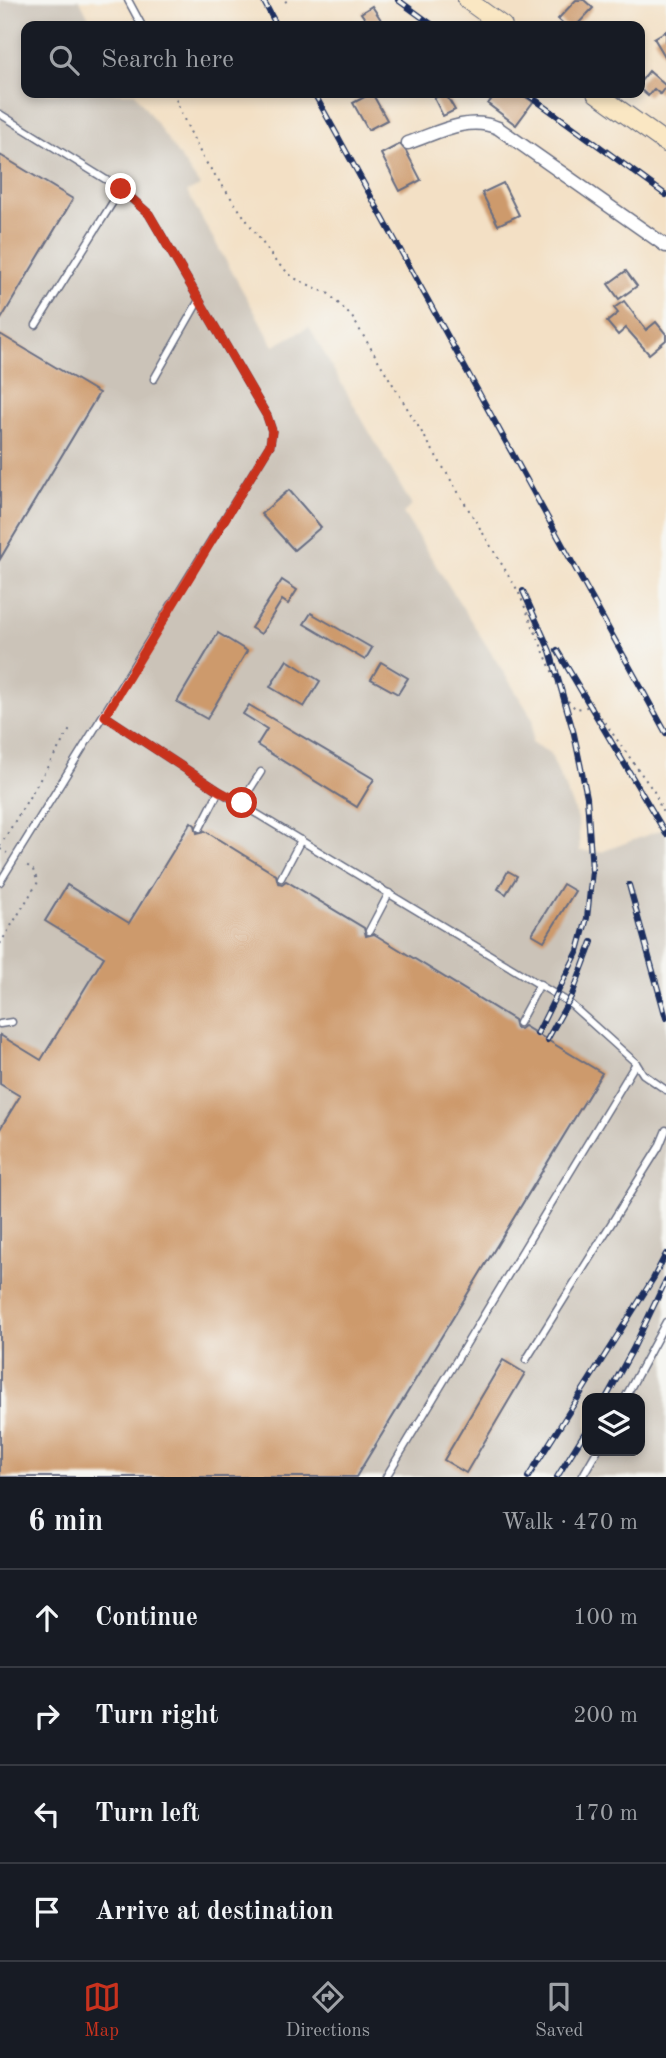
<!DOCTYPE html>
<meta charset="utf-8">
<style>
:root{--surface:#171b24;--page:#242831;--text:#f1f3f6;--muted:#9ea1a6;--line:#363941;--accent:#c8321e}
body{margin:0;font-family:"Old Standard TT",serif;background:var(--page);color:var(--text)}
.controls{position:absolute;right:21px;bottom:21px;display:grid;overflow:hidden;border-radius:14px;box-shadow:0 4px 10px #0003}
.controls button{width:63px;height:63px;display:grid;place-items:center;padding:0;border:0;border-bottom:2px solid var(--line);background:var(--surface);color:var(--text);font:35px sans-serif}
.stop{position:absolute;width:21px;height:21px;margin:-16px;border:5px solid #c8321e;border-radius:50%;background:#fff}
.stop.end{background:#c8321e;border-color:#fff;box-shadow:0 2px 7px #0008}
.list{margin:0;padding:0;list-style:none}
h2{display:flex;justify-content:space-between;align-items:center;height:91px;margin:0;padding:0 28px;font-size:30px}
h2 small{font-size:23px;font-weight:400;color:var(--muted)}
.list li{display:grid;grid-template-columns:46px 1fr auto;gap:21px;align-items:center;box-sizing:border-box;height:98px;padding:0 28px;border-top:2px solid var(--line)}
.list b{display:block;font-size:26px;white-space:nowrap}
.list em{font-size:23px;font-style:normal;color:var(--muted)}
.icon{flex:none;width:38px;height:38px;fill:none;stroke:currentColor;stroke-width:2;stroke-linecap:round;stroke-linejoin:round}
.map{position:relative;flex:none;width:666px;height:1477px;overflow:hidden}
.search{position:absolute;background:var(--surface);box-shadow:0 4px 10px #0003;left:21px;right:21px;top:21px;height:77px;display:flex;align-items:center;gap:18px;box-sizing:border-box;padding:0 24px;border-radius:14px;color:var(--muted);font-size:26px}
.sheet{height:483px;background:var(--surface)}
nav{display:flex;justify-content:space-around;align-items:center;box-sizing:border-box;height:98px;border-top:2px solid var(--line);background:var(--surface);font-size:19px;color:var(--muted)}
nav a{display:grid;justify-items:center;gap:4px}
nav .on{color:var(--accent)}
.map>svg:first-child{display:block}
.industrial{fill:#cbc3b8;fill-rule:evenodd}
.building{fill:#cd9a6c}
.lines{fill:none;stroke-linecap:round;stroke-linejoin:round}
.lane-casing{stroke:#676d82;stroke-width:9}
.street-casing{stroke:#676d82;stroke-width:15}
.secondary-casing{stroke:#676d82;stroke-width:20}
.path{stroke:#676d82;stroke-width:2;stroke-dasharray:2 5;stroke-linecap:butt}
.lane{stroke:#fff;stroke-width:6}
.street{stroke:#fff;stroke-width:12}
.secondary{stroke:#fae7c3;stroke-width:18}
.rail-casing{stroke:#1b2f5e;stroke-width:6}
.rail{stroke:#f6f6f2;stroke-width:3.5;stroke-dasharray:10;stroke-linecap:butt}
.route{stroke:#c8321e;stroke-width:9}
</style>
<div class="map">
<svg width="666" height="1477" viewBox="0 0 666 1477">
<rect width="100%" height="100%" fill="#f6f6f2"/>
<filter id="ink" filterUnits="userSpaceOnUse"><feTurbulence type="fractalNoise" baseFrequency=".0143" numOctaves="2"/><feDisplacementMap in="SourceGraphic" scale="14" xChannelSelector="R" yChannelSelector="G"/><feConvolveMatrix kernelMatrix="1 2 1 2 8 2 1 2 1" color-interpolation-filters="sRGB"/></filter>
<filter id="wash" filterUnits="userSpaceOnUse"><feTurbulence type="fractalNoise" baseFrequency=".00686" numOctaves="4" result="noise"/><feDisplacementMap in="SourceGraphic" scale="28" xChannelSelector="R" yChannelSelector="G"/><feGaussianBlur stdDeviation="1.57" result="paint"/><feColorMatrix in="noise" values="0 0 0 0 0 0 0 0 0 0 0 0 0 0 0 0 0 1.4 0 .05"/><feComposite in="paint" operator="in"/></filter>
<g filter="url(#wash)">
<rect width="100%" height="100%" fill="#f3e0c5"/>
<path class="industrial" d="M 0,0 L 80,0 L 93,26 L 26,26 L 26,93 L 135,93 L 200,186 L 187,192 L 274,346 L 309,327 L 412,506 L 403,513 L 533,719 L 532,743 L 550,753 L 578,819 L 580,851 L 601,852 L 666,828 L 666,1477 L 0,1477 ZM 587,1398 L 640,1398 L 640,1451 L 587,1451 Z"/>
<g id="blocks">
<g class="building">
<polygon points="576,0 584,0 593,8 576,26 566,26 558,19"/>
<polygon points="372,6 385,26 370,26 361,13"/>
<polygon points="666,31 666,58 654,38"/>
<polygon points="649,71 666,86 660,94 654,89 648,96 640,89 640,82"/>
<polygon points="372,93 387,120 368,130 353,103"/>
<polygon points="445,93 455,110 443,116 434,98"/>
<polygon points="496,93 520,93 533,102 516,125 488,104"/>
<polygon points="400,144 406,151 421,180 400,191 381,154"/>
<polygon points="0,155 73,199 0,321"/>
<polygon points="503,183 519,215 498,225 482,193"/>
<polygon points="626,271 637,286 619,299 608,284"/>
<polygon points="624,301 646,330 656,322 666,334 666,340 649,354 626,328 618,335 607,322 618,313 614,308"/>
<polygon points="0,334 99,393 0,559"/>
<polygon points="289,490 321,527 294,550 261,514"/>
<polygon points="282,580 297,590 288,604 282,600 261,634 251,628"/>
<polygon points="311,613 372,648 365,660 304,624"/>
<polygon points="218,633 247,651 207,719 177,702"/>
<polygon points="287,660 320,681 304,707 270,687"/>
<polygon points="381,662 408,678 398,694 371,679"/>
<polygon points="249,705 374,779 357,807 257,745 267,729 243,714"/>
<polygon points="191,822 195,825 197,833 205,831 276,875 278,883 282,884 286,881 364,928 366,936 374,934 514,1020 516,1028 520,1029 524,1026 602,1073 356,1477 0,1477 0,1129 20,1096 0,1084 0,1035 41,1060 104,957 45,921 67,885 129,923"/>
<polygon points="508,871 517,876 506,894 498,889"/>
<polygon points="563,884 575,891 544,941 532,934"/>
<polygon points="503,1360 525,1373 466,1473 444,1460"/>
</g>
</g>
</g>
<g filter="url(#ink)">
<use href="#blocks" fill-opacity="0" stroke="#676d82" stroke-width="2"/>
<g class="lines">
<g class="lane-casing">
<g id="lane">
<polyline points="128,0 142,26"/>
<polyline points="0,114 121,189 149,214 267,416 272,431 270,445 0,882"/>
<polyline points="36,325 121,189"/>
<polyline points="154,379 199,300"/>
<polyline points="105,716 219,791 568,1002 636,1063 643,1074 666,1090"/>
<polyline points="241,803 261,772"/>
<polyline points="200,828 219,791"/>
<polyline points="281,878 301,840"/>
<polyline points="369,931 389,893"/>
<polyline points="519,1023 540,984"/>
<polyline points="0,1024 12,1022"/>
<polyline points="526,1360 659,1147 666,1130"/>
<polyline points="625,1398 666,1322"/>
<polyline points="386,1477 636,1063"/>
<polyline points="582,1477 597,1451"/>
</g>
</g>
<g class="street-casing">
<path id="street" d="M 408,143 C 437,133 468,115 498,128 L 666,246"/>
</g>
<g class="secondary-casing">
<g id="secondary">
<polyline points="467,0 503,26"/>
<polyline points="596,93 666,143"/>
</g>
</g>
<g class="path">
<polyline points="285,2 288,0"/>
<polyline points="174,93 180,111 203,158 276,262 294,278 329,294 352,317 518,591 562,695 576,709 593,706 655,793 662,811 666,813"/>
<polyline points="0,846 72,726"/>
<polyline points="0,849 7,853"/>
<polyline points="0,944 38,882 33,870 24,863"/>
</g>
<use href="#lane" class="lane"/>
<use href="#street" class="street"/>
<use href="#secondary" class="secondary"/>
<g class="rail-casing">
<g id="rail">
<polyline points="263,0 277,26"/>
<polyline points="398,0 434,26"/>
<polyline points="314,93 666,733"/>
<polyline points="526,93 666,195"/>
<polyline points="523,591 550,651 574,734 587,797 592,871 587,918 578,951 537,1034"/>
<polyline points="557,650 666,834"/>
<polyline points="629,885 666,1018"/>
<polyline points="547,1040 572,995 592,942"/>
<polyline points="606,1398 633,1349 666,1280"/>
<polyline points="528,1477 653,1279 666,1254"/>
<polyline points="557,1477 587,1429"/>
</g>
</g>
<use href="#rail" class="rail"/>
</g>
</g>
<g class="lines" filter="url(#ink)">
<polyline class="route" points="121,189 149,214 267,416 272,431 270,445 105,716 219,791 242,803"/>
</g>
</svg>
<div class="controls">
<button><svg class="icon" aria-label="layers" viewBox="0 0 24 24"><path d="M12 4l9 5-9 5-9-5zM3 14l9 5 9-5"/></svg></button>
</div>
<div class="stop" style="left:242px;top:803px"></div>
<div class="stop end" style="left:121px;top:189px"></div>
<div class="search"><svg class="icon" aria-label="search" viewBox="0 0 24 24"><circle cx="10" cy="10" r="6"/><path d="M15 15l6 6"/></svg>Search here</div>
</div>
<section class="sheet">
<h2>6 min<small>Walk · 470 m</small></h2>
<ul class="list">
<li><svg class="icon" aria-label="ahead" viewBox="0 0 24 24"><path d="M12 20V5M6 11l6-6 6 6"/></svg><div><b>Continue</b></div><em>100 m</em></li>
<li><svg class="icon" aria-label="right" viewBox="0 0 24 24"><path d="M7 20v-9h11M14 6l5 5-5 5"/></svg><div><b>Turn right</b></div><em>200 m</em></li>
<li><svg class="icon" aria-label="left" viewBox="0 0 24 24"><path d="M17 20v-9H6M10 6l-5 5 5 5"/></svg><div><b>Turn left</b></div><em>170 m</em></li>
<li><svg class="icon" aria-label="arrive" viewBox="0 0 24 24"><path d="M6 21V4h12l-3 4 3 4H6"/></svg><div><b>Arrive at destination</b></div></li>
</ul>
</section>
<nav>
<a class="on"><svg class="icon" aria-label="map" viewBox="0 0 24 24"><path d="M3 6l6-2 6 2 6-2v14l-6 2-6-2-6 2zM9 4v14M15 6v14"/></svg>Map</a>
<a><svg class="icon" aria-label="directions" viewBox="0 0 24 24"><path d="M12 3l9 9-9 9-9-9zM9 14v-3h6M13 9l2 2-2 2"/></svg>Directions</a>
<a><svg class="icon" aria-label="saved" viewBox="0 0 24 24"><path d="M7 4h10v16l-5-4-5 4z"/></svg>Saved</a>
</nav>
